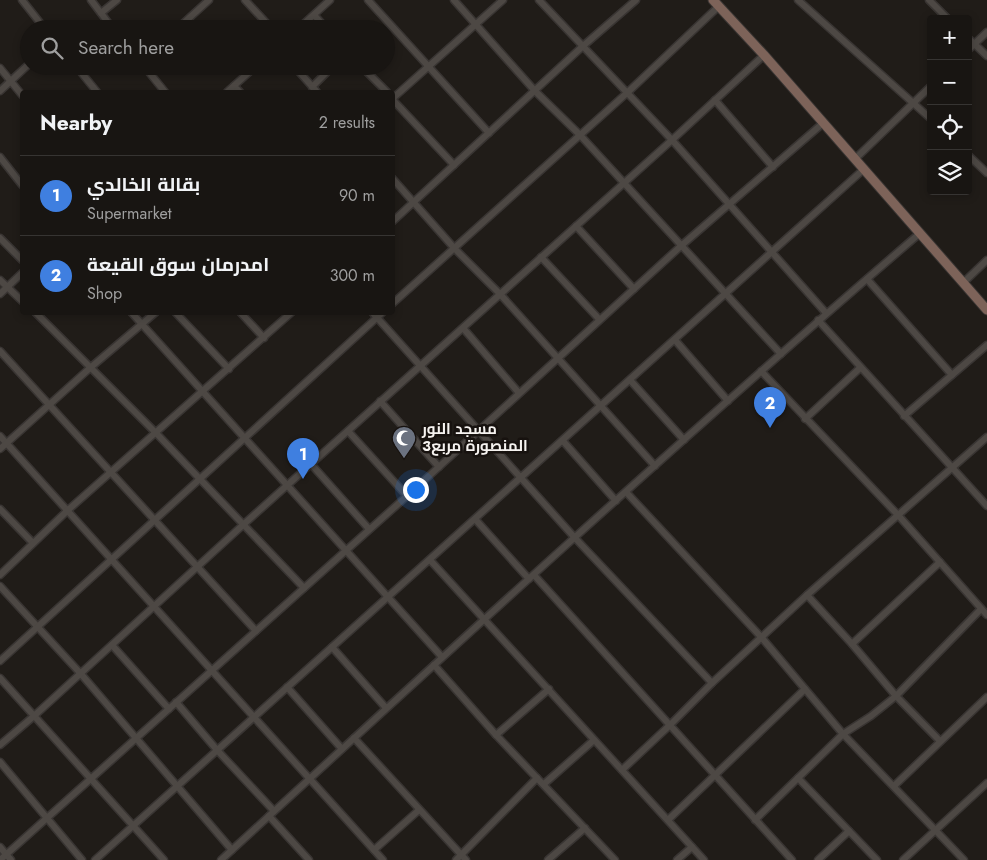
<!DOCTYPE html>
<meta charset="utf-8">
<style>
:root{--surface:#181512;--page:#211e1b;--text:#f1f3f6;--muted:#9f9f9f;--line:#363432;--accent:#db2777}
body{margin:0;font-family:Jost,Cairo,sans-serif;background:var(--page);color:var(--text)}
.controls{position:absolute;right:15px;top:15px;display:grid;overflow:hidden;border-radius:5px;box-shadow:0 2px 8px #0003}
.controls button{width:45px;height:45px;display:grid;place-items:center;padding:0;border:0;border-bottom:1px solid var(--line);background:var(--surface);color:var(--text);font:25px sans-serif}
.you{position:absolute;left:415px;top:489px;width:18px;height:18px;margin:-12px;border:4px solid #fff;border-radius:50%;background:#1a73e8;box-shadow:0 0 0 8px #1a73e833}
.badge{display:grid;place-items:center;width:32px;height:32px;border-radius:50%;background:var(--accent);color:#fff;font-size:16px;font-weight:700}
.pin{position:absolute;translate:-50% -41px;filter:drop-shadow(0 1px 2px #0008)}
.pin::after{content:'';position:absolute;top:26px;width:18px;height:15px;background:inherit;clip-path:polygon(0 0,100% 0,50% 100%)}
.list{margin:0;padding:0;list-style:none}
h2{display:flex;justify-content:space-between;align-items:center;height:65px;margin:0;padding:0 20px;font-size:21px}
h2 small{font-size:16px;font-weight:400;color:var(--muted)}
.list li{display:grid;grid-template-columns:32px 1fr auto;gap:15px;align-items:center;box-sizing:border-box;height:80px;padding:0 20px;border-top:1px solid var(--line)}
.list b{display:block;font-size:19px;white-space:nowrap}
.list p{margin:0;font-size:16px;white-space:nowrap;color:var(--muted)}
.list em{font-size:16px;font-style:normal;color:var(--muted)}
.icon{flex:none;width:28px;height:28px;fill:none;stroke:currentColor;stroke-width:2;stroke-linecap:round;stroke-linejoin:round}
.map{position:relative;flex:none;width:987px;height:860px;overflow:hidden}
.search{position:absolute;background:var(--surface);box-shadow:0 2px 8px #0003;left:20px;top:20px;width:375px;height:55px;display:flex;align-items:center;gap:12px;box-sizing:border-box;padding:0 18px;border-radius:28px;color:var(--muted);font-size:19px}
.panel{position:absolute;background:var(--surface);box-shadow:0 2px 8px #0003;left:20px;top:90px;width:375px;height:225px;border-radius:5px}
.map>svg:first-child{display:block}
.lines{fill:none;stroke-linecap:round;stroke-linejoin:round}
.street-casing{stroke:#393533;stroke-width:9}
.secondary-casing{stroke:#393533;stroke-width:11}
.street{stroke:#4d4844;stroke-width:6}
.secondary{stroke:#7d6359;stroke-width:9}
.labels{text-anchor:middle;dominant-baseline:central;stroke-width:5;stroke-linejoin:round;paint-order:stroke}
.poi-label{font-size:15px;font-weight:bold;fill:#f6f3f0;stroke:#17120f;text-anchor:start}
</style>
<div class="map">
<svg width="987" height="860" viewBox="0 0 987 860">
<rect width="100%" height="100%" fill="#201c18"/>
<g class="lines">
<g class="street-casing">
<g id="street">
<polyline points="22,0 45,29"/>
<polyline points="91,0 113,29"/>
<polyline points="245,0 272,29"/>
<polyline points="368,0 489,133"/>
<polyline points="454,0 535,91 580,135 781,354"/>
<polyline points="539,0 672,140 826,313"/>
<polyline points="798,0 931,119"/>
<polyline points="929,0 948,19"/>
<polyline points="101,13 117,0"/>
<polyline points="314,15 327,29"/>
<polyline points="177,29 209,0"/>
<polyline points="298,29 330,0"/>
<polyline points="968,38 987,56"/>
<polyline points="968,50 987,32"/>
<polyline points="76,66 97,92"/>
<polyline points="144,66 165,92"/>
<polyline points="294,66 317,92"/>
<polyline points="361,66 387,92"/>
<polyline points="0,68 22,95"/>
<polyline points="234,86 240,92"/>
<polyline points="312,87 333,66"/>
<polyline points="0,91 29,64"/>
<polyline points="227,92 256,66"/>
<polyline points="715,100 773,167"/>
<polyline points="968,155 987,173"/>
<polyline points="0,157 22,185"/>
<polyline points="855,159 931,86"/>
<polyline points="454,165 392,99 503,0"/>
<polyline points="392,178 455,249 500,294 655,466"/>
<polyline points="392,222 583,46 636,0"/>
<polyline points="576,226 634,289"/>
<polyline points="0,238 22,260"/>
<polyline points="541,257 599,319"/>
<polyline points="867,279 952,375"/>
<polyline points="0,280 22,301"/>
<polyline points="963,283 987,260"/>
<polyline points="0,294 22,273"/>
<polyline points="392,304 628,92 719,6"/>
<polyline points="35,312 156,433 304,588"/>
<polyline points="131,312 442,657"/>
<polyline points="175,312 229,369"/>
<polyline points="240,312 264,338"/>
<polyline points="372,312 575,538 712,683"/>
<polyline points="818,320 987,506"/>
<polyline points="463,328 519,393"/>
<polyline points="675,340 728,401"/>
<polyline points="0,351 256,631"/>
<polyline points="761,371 898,515 987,615"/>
<polyline points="630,380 684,440"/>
<polyline points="380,401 439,467"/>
<polyline points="904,416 987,345"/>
<polyline points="805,419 860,368"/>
<polyline points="348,431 407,496"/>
<polyline points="0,436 383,860"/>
<polyline points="563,441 616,501"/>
<polyline points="0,449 90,368 156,312"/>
<polyline points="311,464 369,529"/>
<polyline points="626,492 762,638 843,734 964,860"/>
<polyline points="0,509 33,543"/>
<polyline points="475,519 529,579"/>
<polyline points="430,560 704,860"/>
<polyline points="0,575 68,510 292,312"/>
<polyline points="534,575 792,860"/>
<polyline points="0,586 81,674 232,850"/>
<polyline points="807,595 852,644 896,696 940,741"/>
<polyline points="852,644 940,562"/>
<polyline points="112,645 169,709"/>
<polyline points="332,647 386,708"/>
<polyline points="0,661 383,312"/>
<polyline points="434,665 496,735 615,860"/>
<polyline points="0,678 164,860"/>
<polyline points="287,687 342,749"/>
<polyline points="176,702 217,750 274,811"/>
<polyline points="496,735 549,689"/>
<polyline points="354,738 466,860"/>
<polyline points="0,745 34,716 244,524 672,140 764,55"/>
<polyline points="0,762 82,860"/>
<polyline points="622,770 670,725 712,683 807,595 987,437"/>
<polyline points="798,778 877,860"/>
<polyline points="544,784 594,740"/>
<polyline points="894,786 987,697"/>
<polyline points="269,816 309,860"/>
<polyline points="668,820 805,689"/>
<polyline points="755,820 843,734 871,716 896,696 981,609"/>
<polyline points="0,847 11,860"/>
<polyline points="374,850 419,810"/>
<polyline points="0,860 407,496 682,245 822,124"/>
<polyline points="95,860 864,169"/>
<path d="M 221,860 C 451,649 682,437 919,234"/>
<polyline points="456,860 537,778"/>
<polyline points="548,860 585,828"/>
<polyline points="677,860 692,847"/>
<polyline points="818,860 849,831"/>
<polyline points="903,860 987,783"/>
</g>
</g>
<g class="secondary-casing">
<polyline id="secondary" points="713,0 764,55 987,310"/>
</g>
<use href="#street" class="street"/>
<use href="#secondary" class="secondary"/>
</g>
<defs>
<g id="mosque-pin" transform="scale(1.25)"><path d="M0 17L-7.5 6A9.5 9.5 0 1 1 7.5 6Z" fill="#6b7280" stroke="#17120f"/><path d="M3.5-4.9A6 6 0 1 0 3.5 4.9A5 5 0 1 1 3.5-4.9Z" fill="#fff"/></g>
</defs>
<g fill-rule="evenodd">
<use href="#mosque-pin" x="404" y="438"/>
</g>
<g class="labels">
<g class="poi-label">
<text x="422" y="429">مسجد النور<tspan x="422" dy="17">المنصورة مربع3</tspan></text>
</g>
</g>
</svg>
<div class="controls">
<button>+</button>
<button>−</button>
<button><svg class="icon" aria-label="locate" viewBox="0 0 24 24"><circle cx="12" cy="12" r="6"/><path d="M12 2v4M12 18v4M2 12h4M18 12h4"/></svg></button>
<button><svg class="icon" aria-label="layers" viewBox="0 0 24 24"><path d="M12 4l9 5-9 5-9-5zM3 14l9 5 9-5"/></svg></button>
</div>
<div class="you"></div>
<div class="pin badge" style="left:303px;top:479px;background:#3f7fe0">1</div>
<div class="pin badge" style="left:770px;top:428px;background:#3f7fe0">2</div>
<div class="search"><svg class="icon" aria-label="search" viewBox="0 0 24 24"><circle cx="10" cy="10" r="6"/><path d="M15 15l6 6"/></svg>Search here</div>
<section class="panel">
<h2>Nearby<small>2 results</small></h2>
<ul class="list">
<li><span class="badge" style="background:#3f7fe0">1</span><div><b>بقالة الخالدي</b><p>Supermarket</p></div><em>90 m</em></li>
<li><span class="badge" style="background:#3f7fe0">2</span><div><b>امدرمان سوق القيعة</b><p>Shop</p></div><em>300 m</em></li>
</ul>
</section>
</div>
